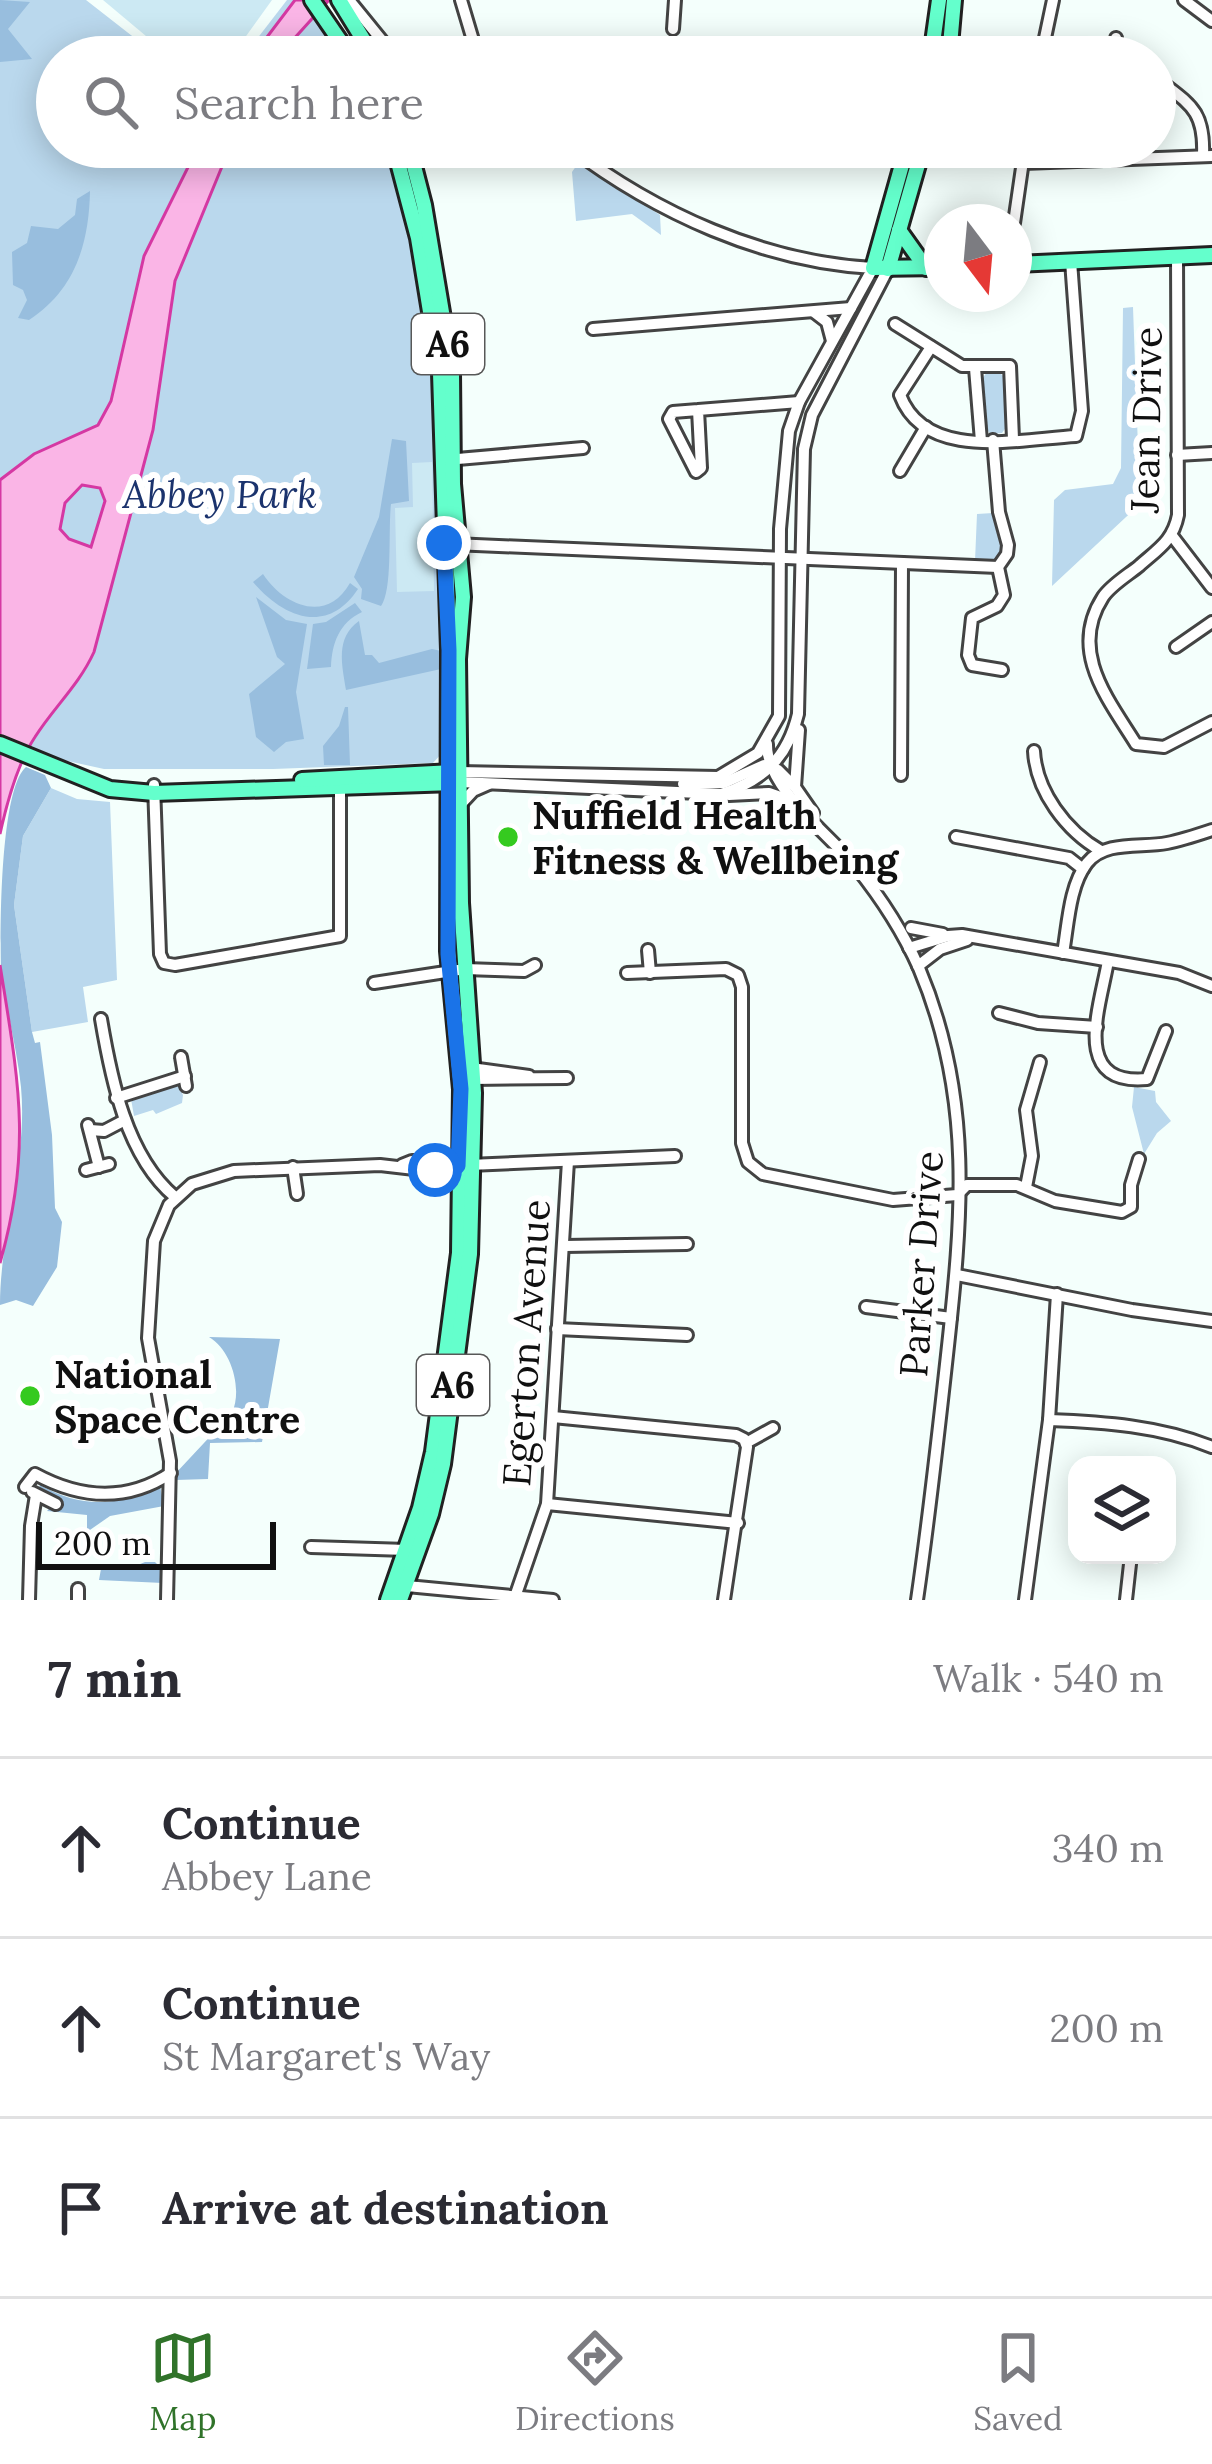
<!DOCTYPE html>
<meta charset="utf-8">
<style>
:root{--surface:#fff;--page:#f7f7f7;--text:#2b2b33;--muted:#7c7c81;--line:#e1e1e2;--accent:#30732a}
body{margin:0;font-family:Lora,serif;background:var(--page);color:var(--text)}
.controls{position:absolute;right:36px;bottom:36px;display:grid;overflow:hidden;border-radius:24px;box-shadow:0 6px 30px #0003}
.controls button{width:108px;height:108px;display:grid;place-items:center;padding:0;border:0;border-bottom:3px solid var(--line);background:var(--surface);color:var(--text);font:60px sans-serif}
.compass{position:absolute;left:924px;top:204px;width:108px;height:108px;border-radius:50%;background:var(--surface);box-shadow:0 6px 30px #0003;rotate:164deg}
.scale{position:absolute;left:36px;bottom:30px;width:240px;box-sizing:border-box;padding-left:12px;border:6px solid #101010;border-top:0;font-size:33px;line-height:42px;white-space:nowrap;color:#101010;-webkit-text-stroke:9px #fff;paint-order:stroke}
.stop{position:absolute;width:36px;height:36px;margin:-27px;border:9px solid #1a73e8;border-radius:50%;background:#fff}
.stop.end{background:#1a73e8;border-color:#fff;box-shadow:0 3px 12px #0008}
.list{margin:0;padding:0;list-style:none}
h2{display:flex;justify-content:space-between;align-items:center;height:156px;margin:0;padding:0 48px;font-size:51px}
h2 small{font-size:39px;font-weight:400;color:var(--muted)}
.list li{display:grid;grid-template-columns:78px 1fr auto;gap:36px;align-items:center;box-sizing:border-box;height:180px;padding:0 48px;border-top:3px solid var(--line)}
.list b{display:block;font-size:45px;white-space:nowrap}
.list p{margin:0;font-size:39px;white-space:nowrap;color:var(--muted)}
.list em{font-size:39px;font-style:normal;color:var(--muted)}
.icon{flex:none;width:66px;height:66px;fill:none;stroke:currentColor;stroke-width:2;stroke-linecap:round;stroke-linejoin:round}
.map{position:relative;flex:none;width:1212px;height:1600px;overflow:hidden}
.search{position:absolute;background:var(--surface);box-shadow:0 6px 30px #0003;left:36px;right:36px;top:36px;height:132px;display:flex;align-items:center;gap:30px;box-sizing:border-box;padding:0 42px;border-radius:66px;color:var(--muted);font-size:45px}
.sheet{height:696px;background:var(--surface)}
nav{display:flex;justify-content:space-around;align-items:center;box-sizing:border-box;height:168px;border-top:3px solid var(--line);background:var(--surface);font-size:33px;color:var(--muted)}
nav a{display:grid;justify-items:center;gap:6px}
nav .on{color:var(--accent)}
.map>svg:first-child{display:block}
.green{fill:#bad8ed}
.forest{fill:#98bede}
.pitch{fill:#cce9f3}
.water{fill:#fab5e6;stroke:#d538a3;stroke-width:3;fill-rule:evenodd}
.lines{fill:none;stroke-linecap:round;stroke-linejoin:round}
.minor-casing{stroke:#434343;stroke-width:16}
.major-casing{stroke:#212121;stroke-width:20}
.minor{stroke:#fff;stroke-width:10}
.major{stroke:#64ffcc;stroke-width:14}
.route{stroke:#1a73e8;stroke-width:15}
.poi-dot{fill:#35ca1f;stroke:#fff;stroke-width:4.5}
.labels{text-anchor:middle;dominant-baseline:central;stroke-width:12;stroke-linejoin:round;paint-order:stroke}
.shield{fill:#fff;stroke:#585858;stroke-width:3}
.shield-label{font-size:36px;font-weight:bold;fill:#101010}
.street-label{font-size:39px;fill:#101010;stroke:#fff}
.park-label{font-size:39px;font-style:italic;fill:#1b336d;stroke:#fff}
.poi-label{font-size:39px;font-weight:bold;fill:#101010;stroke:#fff;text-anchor:start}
</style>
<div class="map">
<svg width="1212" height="1600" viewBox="0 0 1212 1600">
<rect width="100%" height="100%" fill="#f4fffc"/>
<g class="green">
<polygon points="0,0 86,0 159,57 57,57 57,147 384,147 411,245 436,396 444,641 442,753 433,763 273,769 104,769 54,758 0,735"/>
<polygon points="287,0 301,0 339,57 243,57"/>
<polygon points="579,162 660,215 661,235 632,214 576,221 572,172"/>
<polygon points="1133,307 1140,504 1052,586 1054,500 1065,490 1113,484 1121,468 1123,308"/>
<polygon points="987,372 999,372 1004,377 1007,426 1002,433 991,434 985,428 982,379"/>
<path d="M 993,513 C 999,529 1010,549 995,562 L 975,561 L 977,514 Z"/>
<polygon points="51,788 77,799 110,802 117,980 83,987 88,1022 32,1032 14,905 23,836"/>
<polygon points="177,1084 183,1095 182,1103 156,1114 153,1110 134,1116 131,1099"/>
<polygon points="1134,1087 1155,1091 1156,1102 1171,1121 1157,1133 1144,1154 1132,1107"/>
</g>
<g class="forest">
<polygon points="0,0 30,2 8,29 32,59 0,62"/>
<path d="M 90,191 C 89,244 75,290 29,320 L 18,318 L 27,300 L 23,290 L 13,285 L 12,252 L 27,243 L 31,226 L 58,229 L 75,215 L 77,199 Z"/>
<path d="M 392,439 L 406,441 L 409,501 L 391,504 C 388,529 393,590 381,606 L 361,599 L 362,589 L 354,577 L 379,517 Z"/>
<path d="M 263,574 C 284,606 327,624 350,583 L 358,589 C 327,636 283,617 253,582 Z"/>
<polygon points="256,597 286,620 307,624 296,692 304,739 286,742 274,752 256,737 249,694 285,664 277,657"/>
<path d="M 355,603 L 362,612 C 339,623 332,643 331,667 L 307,669 L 313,624 L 326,622 Z"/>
<path d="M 359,621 L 365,655 L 372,655 L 379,663 L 432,649 L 441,651 L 441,669 L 346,690 C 342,664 335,638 359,621 Z"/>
<polygon points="345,707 348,707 350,765 324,765 323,746 339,726"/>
<path d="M 26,767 L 45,775 L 51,788 L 23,836 L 14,905 L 32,1032 L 35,1043 L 40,1042 L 52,1135 L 55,1208 L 62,1222 L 57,1267 L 33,1306 L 16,1300 L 0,1305 C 0,1232 28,1162 21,1087 C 17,1048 6,1009 1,970 C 0,930 0,789 26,767 Z"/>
<path d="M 209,1337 L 280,1339 L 262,1442 L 210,1443 L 208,1479 L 176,1480 L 175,1474 L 232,1413 C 243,1388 231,1350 209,1337 Z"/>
<path d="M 40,1485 C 82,1509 118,1506 160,1486 L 164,1506 L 110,1516 L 87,1532 L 87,1515 L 47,1511 L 56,1501 L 36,1495 Z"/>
<polygon points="145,1562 155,1562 163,1570 163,1583 99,1580 101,1569 126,1570"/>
</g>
<g class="pitch">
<polygon points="103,0 272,0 231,57 171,57"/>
<polygon points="432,462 434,591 397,592 395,508 413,507 412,463"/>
</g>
<g class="water">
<polygon points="295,0 329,0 292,41 283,57 252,57"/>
<path d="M 198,147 L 230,147 L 175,281 L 153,430 L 94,652 C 79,685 54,707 35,737 C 17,764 7,802 0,834 L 0,480 L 34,454 L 98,425 L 111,401 L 144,256 ZM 82,485 L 100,488 L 105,501 L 91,547 L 69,539 L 60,529 L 65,503 Z"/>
<path d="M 0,965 C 18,1079 33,1147 0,1263 Z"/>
</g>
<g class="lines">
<g class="minor-casing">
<g id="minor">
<polyline points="349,0 388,48 405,57"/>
<polyline points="461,0 478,57"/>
<polyline points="1184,0 1212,21"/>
<polyline points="673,29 675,0"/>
<polyline points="1041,57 1053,0"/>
<polyline points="1114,57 1116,38"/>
<path d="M 1155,77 C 1189,104 1205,109 1203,156"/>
<polyline points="1023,163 1212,156"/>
<polyline points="1014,223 1025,147"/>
<path d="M 1177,255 L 1178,515 C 1173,541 1158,549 1139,566 C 1128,575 1111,585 1103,597 C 1068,651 1108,699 1136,744 L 1164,747 L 1212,722"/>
<polyline points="814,312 827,322 832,341"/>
<polyline points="895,324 962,366 1010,366 1013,439"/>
<polyline points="593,329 851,308"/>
<path d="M 931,347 L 900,395 C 925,462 1019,439 1076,436 L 1082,411 L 1071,261"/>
<polyline points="975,368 981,441"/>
<polyline points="698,410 701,468 696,472 669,419 673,412 799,402"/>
<polyline points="993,440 999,512 1008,545 1007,554 998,567 1004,595 997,606 972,618 968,655 972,665 1002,670"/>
<polyline points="1177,455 1212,453"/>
<polyline points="446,460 583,448"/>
<polyline points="900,471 926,427"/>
<polyline points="1173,537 1212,588"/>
<polyline points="453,544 998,567"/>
<polyline points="1176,647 1212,622"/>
<polyline points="799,730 795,787 813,813"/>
<path d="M 767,744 C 766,788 830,835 856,867 C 881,898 903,932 919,968 C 974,1098 962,1219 947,1355 C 938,1437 929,1518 917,1600"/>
<path d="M 1034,751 C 1036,791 1066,831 1101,851"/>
<path d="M 459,772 L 718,777 L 758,753 L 779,716 L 780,529 L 789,431 L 799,402 L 873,268 C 763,262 656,213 569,147"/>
<polyline points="901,775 902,563"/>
<path d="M 459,782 L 721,794 C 763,781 788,757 798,714 L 804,449 L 812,415 L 888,269"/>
<polyline points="683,784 724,783 764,765 778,770 795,787"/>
<polyline points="154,785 160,954 164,963 175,965 340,936 340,782"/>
<polyline points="729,795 769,793 792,801"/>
<polyline points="460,805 473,791 489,784"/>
<polyline points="956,837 1069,858 1083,869"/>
<polyline points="911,928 943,934"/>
<polyline points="909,948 948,936 962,935 1179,973 1212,986"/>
<polyline points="648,950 650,973"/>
<path d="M 1063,953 C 1068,926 1069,886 1087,863 C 1105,840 1141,848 1167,843 C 1182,840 1197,835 1212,830"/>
<path d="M 1108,961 C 1100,1007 1070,1086 1147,1079 L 1166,1031"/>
<polyline points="918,966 940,949 967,940"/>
<polyline points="627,973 726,969 738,975 742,987 742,1143 748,1162 763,1174 893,1200 957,1195 967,1185 1017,1185 1055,1201 1122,1212 1131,1207 1131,1185 1139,1159"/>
<polyline points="374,983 465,969 524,971 535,965"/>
<polyline points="999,1013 1038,1023 1097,1027"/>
<path d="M 101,1019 C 111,1078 126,1156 175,1197"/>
<polyline points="181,1057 186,1086"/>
<polyline points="471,1068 529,1076"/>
<polyline points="469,1075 472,1079 567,1078"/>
<polyline points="116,1098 185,1076"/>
<polyline points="88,1125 99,1167"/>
<polyline points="90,1130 104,1131 125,1120"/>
<polyline points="402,1165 412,1161 465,1161"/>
<polyline points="469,1165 675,1156"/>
<polyline points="293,1167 297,1194"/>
<polyline points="86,1170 109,1164"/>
<polyline points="1026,1187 1032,1156 1026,1110 1040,1062"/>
<polyline points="565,1246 687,1244"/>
<polyline points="957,1275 1132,1310 1212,1321"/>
<polyline points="866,1307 951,1318"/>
<polyline points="557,1329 687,1335"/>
<polyline points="553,1417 736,1435 744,1439 747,1447 724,1600"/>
<path d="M 1049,1420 C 1104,1422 1160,1426 1212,1447"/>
<polyline points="746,1443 773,1428"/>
<path d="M 25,1487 L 35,1474 C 81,1499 127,1502 171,1473"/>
<polyline points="32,1492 56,1504"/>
<polyline points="547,1504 738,1523"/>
<polyline points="311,1547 407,1550"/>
<polyline points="407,1586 553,1600"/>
<polyline points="78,1589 78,1600"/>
<polyline points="515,1597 547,1504 568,1161"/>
<polyline points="29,1600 31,1526 36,1495"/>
<polyline points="167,1600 170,1461 148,1338 154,1241 169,1205 192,1184 234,1171 380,1165 449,1173 458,1185"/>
<polyline points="1025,1600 1049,1420 1057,1294"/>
<polyline points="1126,1600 1131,1555"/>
</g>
</g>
<g class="major-casing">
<g id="major">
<polyline points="312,0 351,57"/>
<polyline points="339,0 374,57"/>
<polyline points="931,57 939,0"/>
<polyline points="949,57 954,0"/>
<polyline points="907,147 873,268 942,267"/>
<polyline points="899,230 926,268"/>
<polyline points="1014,264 1212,255"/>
<polyline points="888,269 923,147"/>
<polyline points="0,744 110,789 154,793 454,783"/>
<polyline points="302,780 453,772"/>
<polyline points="388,1600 420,1508 433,1452 459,1253 461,1089 448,951 449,650 440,373 418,238 394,147"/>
<polyline points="400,1600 431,1514 443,1464 470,1254 474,1093 461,903 458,659 463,597 453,484 452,372 424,205 409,147"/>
</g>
</g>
<use href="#minor" class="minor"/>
<use href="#major" class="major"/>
</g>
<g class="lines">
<polyline class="route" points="435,1170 449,1173 458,1166 461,1089 448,954 449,650 444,543"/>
</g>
<g class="poi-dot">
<circle cx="508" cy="837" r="12"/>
<circle cx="30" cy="1396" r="12"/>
</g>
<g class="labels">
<g class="shield">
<rect x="412" y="314" width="72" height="60" rx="9"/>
<rect x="417" y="1355" width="72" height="60" rx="9"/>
</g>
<g class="shield-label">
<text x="448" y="344">A6</text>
<text x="453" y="1385">A6</text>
</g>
<g class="street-label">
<text transform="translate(1146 420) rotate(-89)">Jean Drive</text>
<text transform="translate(921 1264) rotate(-86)">Parker Drive</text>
<text transform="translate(526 1343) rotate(-86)">Egerton Avenue</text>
</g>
<g class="park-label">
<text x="220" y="494">Abbey Park</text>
</g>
<g class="poi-label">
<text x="532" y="815">Nuffield Health<tspan x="532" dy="45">Fitness &amp; Wellbeing</tspan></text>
<text x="54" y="1374">National<tspan x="54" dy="45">Space Centre</tspan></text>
</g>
</g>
</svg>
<div class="controls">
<button><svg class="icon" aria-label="layers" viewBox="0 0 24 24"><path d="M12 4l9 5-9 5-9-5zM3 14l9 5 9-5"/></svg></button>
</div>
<svg class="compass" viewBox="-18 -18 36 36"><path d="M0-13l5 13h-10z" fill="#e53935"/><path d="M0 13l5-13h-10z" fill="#7c7c81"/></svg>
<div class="scale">200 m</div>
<div class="stop" style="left:435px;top:1170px"></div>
<div class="stop end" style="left:444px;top:543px"></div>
<div class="search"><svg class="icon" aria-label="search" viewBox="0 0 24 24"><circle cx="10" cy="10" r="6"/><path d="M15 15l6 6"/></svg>Search here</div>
</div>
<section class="sheet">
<h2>7 min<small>Walk · 540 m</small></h2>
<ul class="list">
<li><svg class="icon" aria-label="ahead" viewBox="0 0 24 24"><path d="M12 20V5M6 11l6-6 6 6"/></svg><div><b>Continue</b><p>Abbey Lane</p></div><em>340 m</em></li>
<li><svg class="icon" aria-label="ahead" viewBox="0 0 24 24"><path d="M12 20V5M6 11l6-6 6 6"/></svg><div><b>Continue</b><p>St Margaret's Way</p></div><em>200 m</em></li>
<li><svg class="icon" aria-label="arrive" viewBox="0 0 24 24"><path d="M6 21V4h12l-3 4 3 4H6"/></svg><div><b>Arrive at destination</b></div></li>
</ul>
</section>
<nav>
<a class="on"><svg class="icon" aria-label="map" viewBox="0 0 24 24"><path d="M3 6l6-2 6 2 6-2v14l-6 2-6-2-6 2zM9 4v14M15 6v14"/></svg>Map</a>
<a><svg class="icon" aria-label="directions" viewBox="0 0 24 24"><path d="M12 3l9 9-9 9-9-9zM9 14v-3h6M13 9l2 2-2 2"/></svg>Directions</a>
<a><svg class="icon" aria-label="saved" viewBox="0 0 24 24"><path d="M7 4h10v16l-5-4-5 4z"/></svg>Saved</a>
</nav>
